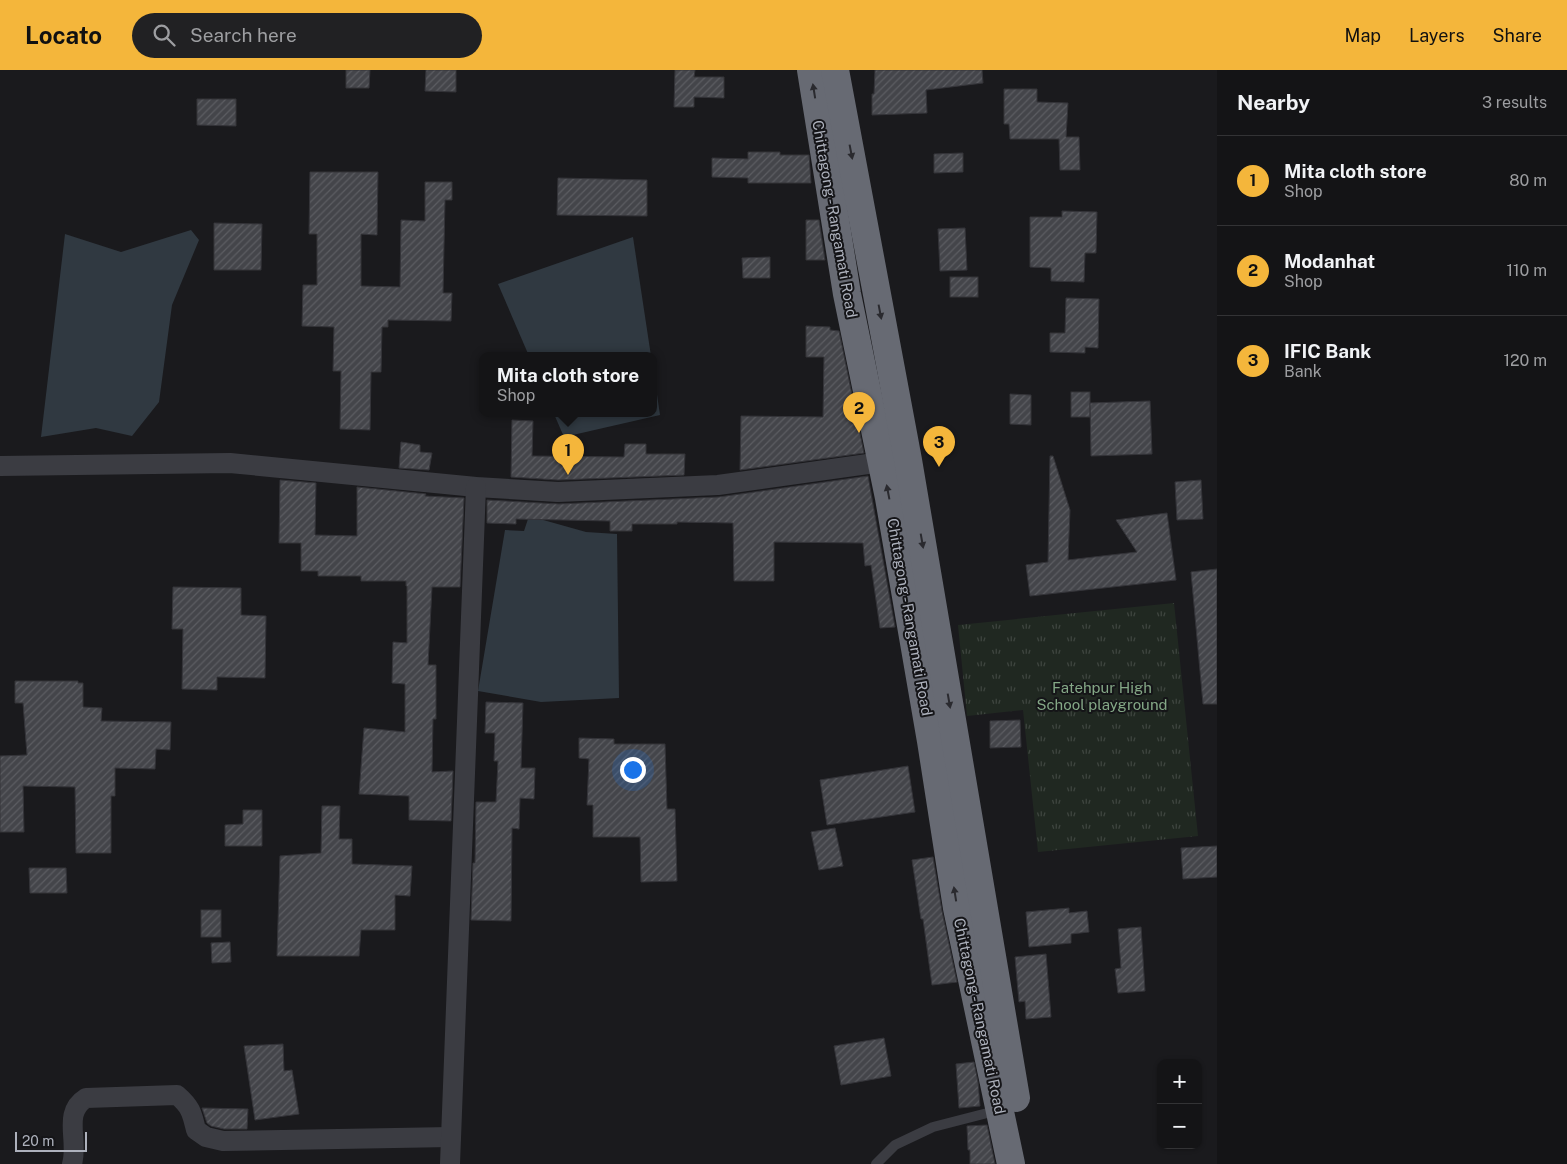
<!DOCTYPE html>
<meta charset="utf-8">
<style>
:root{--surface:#141416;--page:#212123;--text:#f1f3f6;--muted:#9d9ea1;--line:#333335;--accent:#f4b63b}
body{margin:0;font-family:"Public Sans",sans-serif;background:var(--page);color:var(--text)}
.controls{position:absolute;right:15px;bottom:15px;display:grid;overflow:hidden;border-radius:10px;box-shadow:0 1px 4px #0004}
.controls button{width:45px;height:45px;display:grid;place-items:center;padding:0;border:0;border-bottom:1px solid var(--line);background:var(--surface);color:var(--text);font:25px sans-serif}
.scale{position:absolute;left:15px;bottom:12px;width:72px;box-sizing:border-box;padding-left:5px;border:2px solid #adb1bc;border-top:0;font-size:14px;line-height:18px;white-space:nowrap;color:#adb1bc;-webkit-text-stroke:4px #151518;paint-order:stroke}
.you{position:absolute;left:632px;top:699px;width:18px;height:18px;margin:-12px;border:4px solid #fff;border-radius:50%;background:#1a73e8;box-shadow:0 0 0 8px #1a73e833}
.badge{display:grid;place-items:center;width:32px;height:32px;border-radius:50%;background:var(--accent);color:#111;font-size:16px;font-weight:700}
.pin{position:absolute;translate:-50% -41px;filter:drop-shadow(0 1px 2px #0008)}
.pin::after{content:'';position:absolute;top:26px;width:18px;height:15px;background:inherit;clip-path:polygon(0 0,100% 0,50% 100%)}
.popup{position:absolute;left:479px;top:282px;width:178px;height:65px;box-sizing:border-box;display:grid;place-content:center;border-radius:10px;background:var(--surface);filter:drop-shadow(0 1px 4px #0005);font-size:16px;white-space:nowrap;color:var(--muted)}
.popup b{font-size:19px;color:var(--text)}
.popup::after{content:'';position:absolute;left:50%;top:100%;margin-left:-10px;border:10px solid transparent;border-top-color:var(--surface)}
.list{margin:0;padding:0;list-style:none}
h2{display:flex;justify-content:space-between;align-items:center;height:65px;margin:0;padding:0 20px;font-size:21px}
h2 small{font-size:16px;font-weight:400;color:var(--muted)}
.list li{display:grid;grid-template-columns:32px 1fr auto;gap:15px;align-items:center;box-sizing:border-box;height:90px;padding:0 20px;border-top:1px solid var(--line)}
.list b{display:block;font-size:19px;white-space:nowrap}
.list p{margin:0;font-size:16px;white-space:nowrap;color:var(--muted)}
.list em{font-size:16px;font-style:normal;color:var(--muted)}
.icon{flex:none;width:28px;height:28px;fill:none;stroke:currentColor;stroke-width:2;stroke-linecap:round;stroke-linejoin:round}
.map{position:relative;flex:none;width:1217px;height:1094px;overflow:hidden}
header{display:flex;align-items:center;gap:30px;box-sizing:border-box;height:70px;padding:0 25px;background:var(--accent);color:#111}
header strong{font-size:24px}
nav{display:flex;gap:28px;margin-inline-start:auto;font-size:18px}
.search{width:350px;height:45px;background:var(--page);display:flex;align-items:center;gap:12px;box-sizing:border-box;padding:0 18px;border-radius:28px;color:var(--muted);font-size:19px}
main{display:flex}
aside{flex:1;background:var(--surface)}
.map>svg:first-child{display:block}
.park{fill:url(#park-tufts)}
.water{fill:#303941}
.building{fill:url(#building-hatch);stroke:#343439}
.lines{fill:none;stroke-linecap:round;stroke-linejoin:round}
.lane{stroke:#3b3c42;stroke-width:10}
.street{stroke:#3b3c42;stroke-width:20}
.highway{stroke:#676a73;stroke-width:28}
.oneway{fill:#2a2a2f}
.labels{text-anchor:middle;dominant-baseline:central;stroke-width:4;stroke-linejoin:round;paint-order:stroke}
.street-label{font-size:15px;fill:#adb1bc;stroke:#151518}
.park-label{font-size:15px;fill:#84a786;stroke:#151518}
</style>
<header>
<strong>Locato</strong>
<div class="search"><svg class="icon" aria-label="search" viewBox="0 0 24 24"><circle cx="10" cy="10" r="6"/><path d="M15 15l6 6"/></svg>Search here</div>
<nav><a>Map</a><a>Layers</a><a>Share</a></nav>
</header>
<main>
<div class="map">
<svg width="1217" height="1094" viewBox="0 0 1217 1094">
<defs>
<pattern id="park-tufts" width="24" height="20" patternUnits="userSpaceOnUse" patternTransform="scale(1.25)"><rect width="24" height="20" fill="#202821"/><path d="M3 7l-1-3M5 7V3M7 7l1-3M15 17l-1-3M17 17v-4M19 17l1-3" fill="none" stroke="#3e453f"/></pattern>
<pattern id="building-hatch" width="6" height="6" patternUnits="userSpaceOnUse" patternTransform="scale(1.25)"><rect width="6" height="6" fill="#44454a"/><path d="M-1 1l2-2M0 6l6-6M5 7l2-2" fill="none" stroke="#5c5d62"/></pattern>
</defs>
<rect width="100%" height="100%" fill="#1a1a1d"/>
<polygon class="park" points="1174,533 1198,766 1038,782 1023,640 967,646 958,555"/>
<g class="water">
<polygon points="191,160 199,170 172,235 159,332 132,366 96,358 41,367 65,164 121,182"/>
<polygon points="633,167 651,286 529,286 498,214"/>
<polygon points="653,297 660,345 564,367 554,344 653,344"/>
<polygon points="529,446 586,462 617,464 619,628 541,632 478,621 505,460 524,461"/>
</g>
<g class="building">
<polygon points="346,0 370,0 369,18 346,18"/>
<polygon points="426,0 456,0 456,22 425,21"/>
<polygon points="675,0 695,0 694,7 724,7 724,28 694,27 694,37 674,37"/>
<polygon points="875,0 982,0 983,13 926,20 927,43 872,45 872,24 874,24"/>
<polygon points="1004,19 1037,19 1037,32 1068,33 1066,67 1079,67 1080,100 1060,100 1059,69 1010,69 1009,54 1004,54"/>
<polygon points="197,29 236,29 236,56 197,55"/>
<polygon points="748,82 780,82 780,85 809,85 811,113 748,113 748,108 712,107 712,88 748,89"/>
<polygon points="963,83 963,102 934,103 934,84"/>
<polygon points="310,102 378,102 377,165 361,164 361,216 400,217 401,150 425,151 425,112 452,112 452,130 445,130 443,223 452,223 451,251 388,250 388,257 382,257 381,302 371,302 370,360 340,359 341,301 333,301 334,257 302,256 303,215 317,215 317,164 309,164"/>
<polygon points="558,108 647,110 647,146 557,145"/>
<polygon points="1062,141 1097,142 1096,183 1085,183 1084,212 1051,211 1051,198 1030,197 1030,147 1062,147"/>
<polygon points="806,150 819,150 825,190 806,190"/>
<polygon points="214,153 262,154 261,200 214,200"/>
<polygon points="965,158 967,200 940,201 938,159"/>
<polygon points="770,187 770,208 743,208 742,188"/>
<rect x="950" y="207" width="28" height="20"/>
<polygon points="1066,228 1099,229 1098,278 1085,277 1085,283 1050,282 1050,263 1065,263"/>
<polygon points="806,256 830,257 830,260 839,261 864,383 740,400 741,346 823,347 824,287 806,287"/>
<rect x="1071" y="322" width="19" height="25"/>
<polygon points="1010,324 1031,325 1031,355 1010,354"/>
<polygon points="1150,331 1152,384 1091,386 1090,333"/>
<polygon points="512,350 533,351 532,386 624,387 625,374 646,374 646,384 685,384 684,405 558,410 511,407"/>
<polygon points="401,372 420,375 420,382 432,383 429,400 399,398"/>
<polygon points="1050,386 1053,386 1070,440 1068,490 1137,482 1116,450 1167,443 1176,510 1030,526 1026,495 1048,492"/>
<polygon points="868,406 895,557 880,558 871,495 865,496 863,473 774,472 774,511 734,511 733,453 677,452 677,454 632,454 632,461 610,461 610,451 516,449 516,454 487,453 487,430 559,434 719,427"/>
<polygon points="280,410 316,413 315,465 357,466 357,417 426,424 425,426 464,428 460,517 432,517 428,595 436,595 436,649 433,649 432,702 453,701 451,751 409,750 409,726 359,724 364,658 405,662 405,614 392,613 393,572 407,573 407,516 406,516 406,511 361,511 361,506 318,506 318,501 301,501 301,473 279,473"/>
<polygon points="1201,410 1203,449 1177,450 1175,412"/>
<polygon points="1217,499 1217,634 1203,634 1191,502"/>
<polygon points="173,517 241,518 241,545 266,546 265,608 217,607 217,620 182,619 183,559 172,559"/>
<polygon points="15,611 78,611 78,613 83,613 83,637 102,638 101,651 171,652 170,680 156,679 155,699 115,698 115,726 111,726 111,783 76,783 75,717 23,716 24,762 0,762 0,686 27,685 23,633 15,633"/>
<polygon points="486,632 523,633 521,698 535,698 534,729 520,728 519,759 512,758 511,851 471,850 473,793 475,793 476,732 496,732 498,691 494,691 495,663 485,663"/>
<polygon points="1020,650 1021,677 990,678 990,651"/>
<polygon points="579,668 614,669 614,674 665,674 667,739 675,739 677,811 641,812 640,767 593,767 593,735 587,735 589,689 579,688"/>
<polygon points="908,696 915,742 827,755 820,710"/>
<polygon points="322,736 340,736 339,769 352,769 352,794 412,796 410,826 395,825 395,860 361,860 359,886 277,886 280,786 321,783"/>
<polygon points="243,740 262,740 262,776 225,776 225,755 243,754"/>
<polygon points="835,758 843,796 819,800 811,762"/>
<polygon points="1217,776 1217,807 1183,809 1181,778"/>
<polygon points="933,787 942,841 957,912 932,915 923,849 921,849 912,790"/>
<polygon points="29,798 66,798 67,823 30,823"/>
<polygon points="1069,838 1069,843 1087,841 1089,862 1071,864 1071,873 1029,877 1026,842"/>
<rect x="201" y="840" width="20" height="27"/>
<polygon points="1141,857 1145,921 1118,923 1115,899 1121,898 1118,859"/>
<polygon points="230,872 231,892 212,893 211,873"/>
<polygon points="1046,884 1051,947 1026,949 1025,931 1019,932 1015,887"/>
<polygon points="884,968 891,1006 841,1015 834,976"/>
<polygon points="283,974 284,1001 292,1000 299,1044 255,1050 244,976"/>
<polygon points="974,992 978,1012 980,1036 959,1038 956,994"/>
<polygon points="202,1038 248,1039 247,1059 224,1059 211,1056 207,1053"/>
<polygon points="987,1055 995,1094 970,1094 970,1080 968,1080 967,1056"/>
</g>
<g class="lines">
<polyline class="lane" points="876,1094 895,1075 933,1057 999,1040"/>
<g class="street">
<polyline points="0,396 230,393 476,417 558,422 718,415 882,392"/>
<path d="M 72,1094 C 79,1070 62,1043 86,1028 L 177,1025 C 191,1037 192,1043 196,1060 L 206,1067 L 223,1071 L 451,1067"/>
<polyline points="450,1094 476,417"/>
</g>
<g class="highway">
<polyline points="811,0 847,224 889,428 931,671 957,838 1011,1094"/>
<polyline points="835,0 908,390 1016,1028"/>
</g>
</g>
<defs><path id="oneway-solid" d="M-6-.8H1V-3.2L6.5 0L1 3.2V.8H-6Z" transform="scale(1.25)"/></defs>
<g class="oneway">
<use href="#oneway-solid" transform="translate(814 21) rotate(-99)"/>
<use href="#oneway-solid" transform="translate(851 82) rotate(79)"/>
<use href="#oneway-solid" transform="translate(880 242) rotate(79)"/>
<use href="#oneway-solid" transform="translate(888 422) rotate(-101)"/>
<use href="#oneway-solid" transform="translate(922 471) rotate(80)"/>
<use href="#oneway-solid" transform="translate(949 631) rotate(80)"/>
<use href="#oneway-solid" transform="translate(955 824) rotate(-99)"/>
</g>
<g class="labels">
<g class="street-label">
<text transform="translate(835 149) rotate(80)">Chittagong - Rangamati Road</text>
<text transform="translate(910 547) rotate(80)">Chittagong - Rangamati Road</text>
<text transform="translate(980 946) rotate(78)">Chittagong - Rangamati Road</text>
</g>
<g class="park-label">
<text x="1102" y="617">Fatehpur High<tspan x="1102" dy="17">School playground</tspan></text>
</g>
</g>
</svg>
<div class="controls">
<button>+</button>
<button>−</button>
</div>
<div class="scale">20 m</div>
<div class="you"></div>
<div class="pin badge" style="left:568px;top:405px">1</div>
<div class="popup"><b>Mita cloth store</b>Shop</div>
<div class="pin badge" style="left:859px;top:363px">2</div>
<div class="pin badge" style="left:939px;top:397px">3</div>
</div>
<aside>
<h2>Nearby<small>3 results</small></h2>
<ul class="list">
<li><span class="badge">1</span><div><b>Mita cloth store</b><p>Shop</p></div><em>80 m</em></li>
<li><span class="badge">2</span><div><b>Modanhat</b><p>Shop</p></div><em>110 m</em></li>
<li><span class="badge">3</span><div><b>IFIC Bank</b><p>Bank</p></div><em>120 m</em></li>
</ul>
</aside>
</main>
